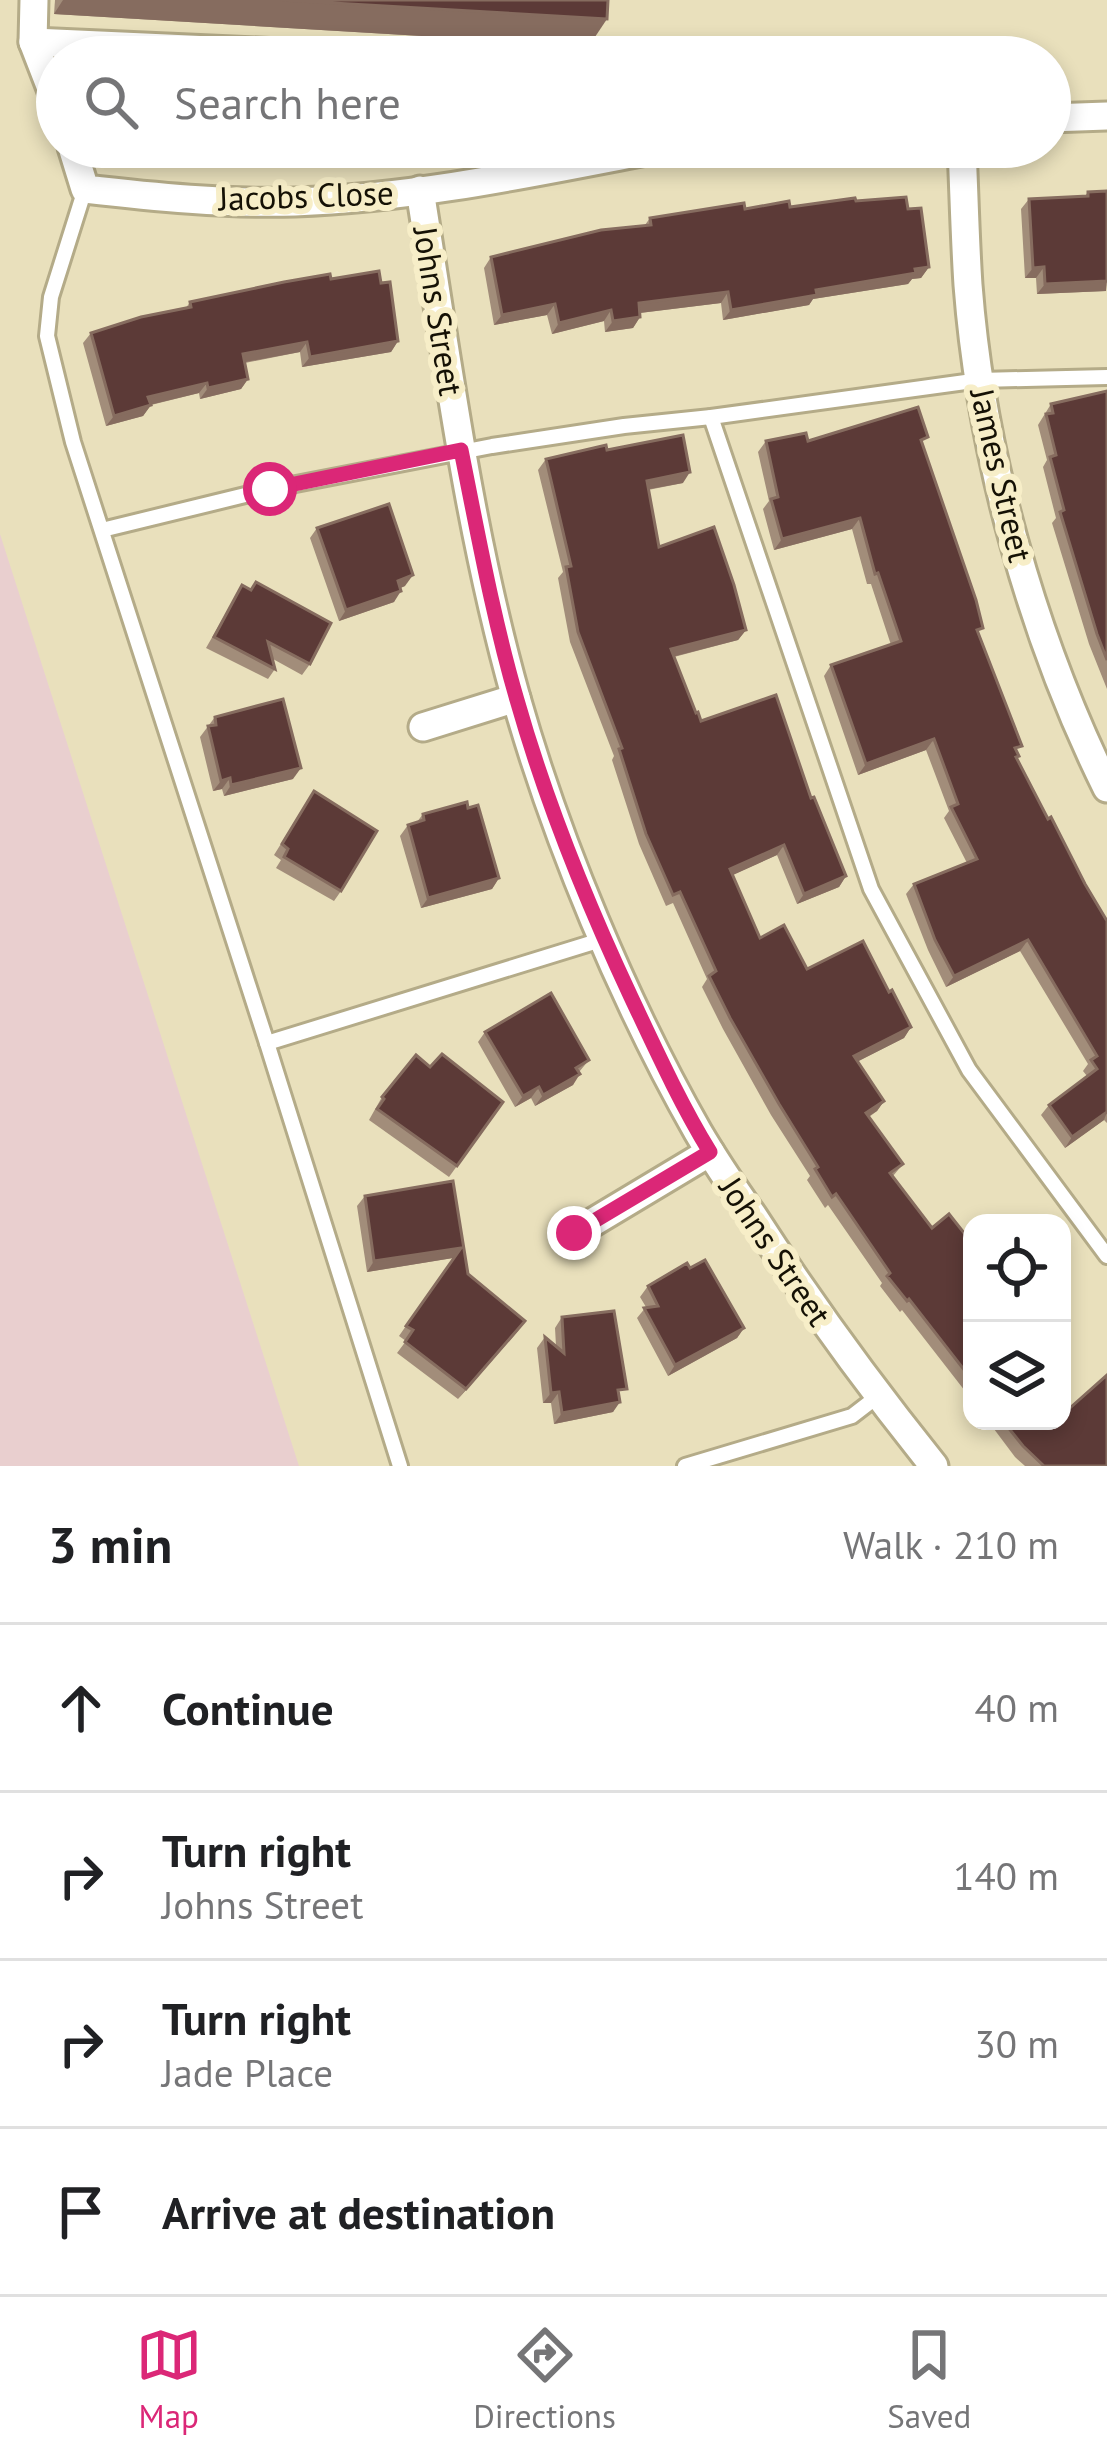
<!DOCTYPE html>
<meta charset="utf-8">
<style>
:root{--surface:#fff;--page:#f2f2f2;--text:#202124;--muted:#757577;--line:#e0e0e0;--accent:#db2777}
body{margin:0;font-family:"PT Sans",sans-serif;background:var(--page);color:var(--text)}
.controls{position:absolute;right:36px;bottom:36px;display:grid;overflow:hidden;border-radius:24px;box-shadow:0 6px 18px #0003}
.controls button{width:108px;height:108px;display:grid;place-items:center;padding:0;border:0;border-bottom:3px solid var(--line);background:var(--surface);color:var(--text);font:60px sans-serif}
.stop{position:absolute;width:36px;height:36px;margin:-27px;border:9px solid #db2777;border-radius:50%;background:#fff}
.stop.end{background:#db2777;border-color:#fff;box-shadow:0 3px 12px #0008}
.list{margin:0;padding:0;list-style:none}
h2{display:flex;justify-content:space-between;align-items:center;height:156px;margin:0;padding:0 48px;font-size:51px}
h2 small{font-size:39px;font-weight:400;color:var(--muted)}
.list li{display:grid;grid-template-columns:78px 1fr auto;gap:36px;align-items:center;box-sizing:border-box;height:168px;padding:0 48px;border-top:3px solid var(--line)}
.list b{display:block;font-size:45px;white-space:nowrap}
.list p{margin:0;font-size:39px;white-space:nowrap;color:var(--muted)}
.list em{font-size:39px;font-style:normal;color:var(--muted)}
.icon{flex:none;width:66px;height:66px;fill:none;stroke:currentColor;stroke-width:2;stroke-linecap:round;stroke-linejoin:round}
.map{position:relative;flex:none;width:1107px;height:1466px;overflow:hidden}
.search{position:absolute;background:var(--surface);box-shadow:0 6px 18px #0003;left:36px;right:36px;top:36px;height:132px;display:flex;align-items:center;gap:30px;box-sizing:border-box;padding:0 42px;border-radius:66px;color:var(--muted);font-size:45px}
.sheet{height:828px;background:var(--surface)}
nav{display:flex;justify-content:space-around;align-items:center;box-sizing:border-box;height:168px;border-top:3px solid var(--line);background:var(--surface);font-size:33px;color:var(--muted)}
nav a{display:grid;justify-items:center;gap:6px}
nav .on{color:var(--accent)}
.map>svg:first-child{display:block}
.industrial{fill:#e9cfcf}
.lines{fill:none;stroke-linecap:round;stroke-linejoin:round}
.service-casing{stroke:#b4ab88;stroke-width:20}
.minor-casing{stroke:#b4ab88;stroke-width:33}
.service{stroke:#fff;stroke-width:14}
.minor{stroke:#fff;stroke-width:27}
.wall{fill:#a28d7a}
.shaded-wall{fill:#866c5f}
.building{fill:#5c3a37;stroke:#866c5f;stroke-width:3}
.route{stroke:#db2777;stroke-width:15}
.labels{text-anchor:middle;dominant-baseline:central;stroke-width:12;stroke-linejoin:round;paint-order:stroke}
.street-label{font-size:33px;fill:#151105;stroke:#f7eec8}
</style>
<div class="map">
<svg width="1107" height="1466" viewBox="0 0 1107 1466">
<rect width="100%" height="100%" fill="#e9e0bc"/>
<polygon class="industrial" points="0,534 299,1466 0,1466"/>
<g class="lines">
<g class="service-casing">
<g id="service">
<polyline points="85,189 51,297 47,336 73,442 267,1043 400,1466"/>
<polyline points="711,417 871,889 969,1070 1107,1256"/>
<polyline points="102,530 270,489 492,446 624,426 711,417 980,380 1107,377"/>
<polyline points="267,1043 604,939"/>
<polyline points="685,1466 852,1416 878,1396"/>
</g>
</g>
<g class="minor-casing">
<g id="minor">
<polyline points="34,0 33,42 57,104"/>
<polyline points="33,42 369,57"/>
<polyline points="1050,118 1107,116"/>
<path d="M 72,147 L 85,189 C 154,197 226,204 295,202 C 420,198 545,170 667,147"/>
<path d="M 962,147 C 964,193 965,239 968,285 C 981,454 1032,636 1107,788"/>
<path d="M 420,190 C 447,360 469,532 516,698 C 557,842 624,1002 698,1132 C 715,1161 734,1189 753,1216 C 809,1303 869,1385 934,1466"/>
<polyline points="423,727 516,698"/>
<polyline points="575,1233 710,1152"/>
</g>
</g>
<use href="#service" class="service"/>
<use href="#minor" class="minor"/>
</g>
<g class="wall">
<polygon points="55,0 608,0 589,46 54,14"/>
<polygon points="1088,192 1106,291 1037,294 1036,278 1025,278 1021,209 1029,199 1085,196"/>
<polygon points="856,201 908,209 929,267 921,278 912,279 908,284 813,299 809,305 723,320 721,303 640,313 640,317 633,328 605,332 604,321 552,334 547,315 494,325 484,268 491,257 645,225 650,218"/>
<polygon points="331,279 381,283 398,341 391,352 302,367 300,352 245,363 248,379 241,389 200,399 199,393 151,405 143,416 106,426 83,343 91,333 186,308 190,302"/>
<polygon points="1107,391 1107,689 1089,644 1052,523 1056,518 1043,467 1047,460 1038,425 1051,404"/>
<polygon points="766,441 923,445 978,634 1017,752 1017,758 1048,819 1107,921 1107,1123 1104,1120 1065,1148 1041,1115 1049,1105 1087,1076 1083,1071 1088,1064 1020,951 946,987 928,950 906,894 914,884 967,863 944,818 949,811 926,750 858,775 824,676 831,665 891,645 871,584 867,584 852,529 774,550 763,509 769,501 758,452"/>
<polygon points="607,450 683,483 648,490 659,547 746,630 738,640 674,657 696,713 701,721 811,798 846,876 839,887 797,904 777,855 732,875 760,938 807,969 889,992 911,1027 904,1038 858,1061 884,1101 877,1111 869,1117 903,1164 893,1176 932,1228 972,1258 972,1400 902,1310 900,1312 880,1286 882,1283 828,1205 825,1208 807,1180 810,1176 771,1115 723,1029 702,987 707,979 673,903 666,906 639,844 612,760 614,756 570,642 558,578 563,572 538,470 546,459"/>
<polygon points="317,528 405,586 400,588 394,602 339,621 310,538"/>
<polygon points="242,585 310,664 302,675 273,659 275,669 268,679 206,648"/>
<polygon points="215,717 293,779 224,796 222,789 213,791 200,737"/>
<polygon points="307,802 341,891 334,901 276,868 281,860 274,855"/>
<polygon points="468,808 499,878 492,889 421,908 400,836 408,825 417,822 423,814"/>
<polygon points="485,1032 589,1060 579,1072 573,1085 535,1106 531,1098 515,1107 478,1042"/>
<polygon points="430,1067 503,1102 449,1177 369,1120 382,1097"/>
<polygon points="453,1181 468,1274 525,1321 458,1399 397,1353 406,1341 399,1336 453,1258 367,1272 357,1206 365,1196"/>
<polygon points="690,1268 744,1328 737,1338 668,1376 637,1318 646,1307 640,1297 648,1286"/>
<polygon points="562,1317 620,1399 613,1412 554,1424 551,1403 543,1403 537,1348 545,1337 556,1346 555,1328"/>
<polygon points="988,1421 1062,1421 1107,1466 1025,1466 1015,1457"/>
</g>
<g class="shaded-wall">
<polygon points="63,0 281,0 607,19 589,46 54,14"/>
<polygon points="929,267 921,278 912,279 908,284 813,299 809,305 723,320 731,310 816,290"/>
<polygon points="1044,267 1036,278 1025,278 1033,268"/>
<polygon points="1107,281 1106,291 1037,294 1045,284"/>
<polygon points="728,292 721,303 631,314 639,303"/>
<polygon points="555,304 547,315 494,325 502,315"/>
<polygon points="611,310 604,321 552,334 559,323"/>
<polygon points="640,317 633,328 605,332 613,321"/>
<polygon points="398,341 391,352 302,367 310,357"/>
<polygon points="307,342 300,352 235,364 243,354"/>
<polygon points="248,379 241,389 200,399 208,388"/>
<polygon points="207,383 199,393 141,407 148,397"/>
<polygon points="151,405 143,416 106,426 114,416"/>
<polygon points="690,472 683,483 639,491 647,481"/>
<polygon points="860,518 852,529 774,550 782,539"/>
<polygon points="413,575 405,586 391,592 398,581"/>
<polygon points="401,591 394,602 339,621 346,610"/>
<polygon points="746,630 738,640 664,659 671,649"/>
<polygon points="934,739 926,750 858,775 866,764"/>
<polygon points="301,768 293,779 224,796 231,785"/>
<polygon points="230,778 222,789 213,791 221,781"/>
<polygon points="784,845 777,855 722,880 730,869"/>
<polygon points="846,876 839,887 797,904 804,894"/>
<polygon points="499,878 492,889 421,908 428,898"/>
<polygon points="1028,940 1020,951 946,987 954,976"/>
<polygon points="911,1027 904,1038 847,1067 854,1056"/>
<polygon points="580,1074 573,1085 535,1106 543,1095"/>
<polygon points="539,1087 531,1098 515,1107 523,1096"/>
<polygon points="884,1101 877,1111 858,1123 866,1113"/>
<polygon points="1107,1112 1104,1120 1065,1148 1072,1137"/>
<polygon points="461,1248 453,1258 367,1272 374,1261"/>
<polygon points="525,1321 517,1332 458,1399 466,1389"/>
<polygon points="744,1328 737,1338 668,1376 675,1365"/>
<polygon points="559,1392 551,1403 543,1403 551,1393"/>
<polygon points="620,1402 613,1412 554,1424 562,1413"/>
</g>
<g class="building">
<polygon points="281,0 608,0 607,19"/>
<polygon points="1107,191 1107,281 1045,284 1044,267 1033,268 1029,199 1088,196 1088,192"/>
<polygon points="906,197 908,209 921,208 929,267 915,269 916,273 816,290 817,295 731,310 728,292 639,303 640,317 613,321 611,310 559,323 555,304 502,315 491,257 601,230 651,225 650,218 744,203 745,209 789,201 790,207 855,198 856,201"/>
<polygon points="379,271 381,283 390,282 398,341 310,357 307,342 243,354 248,379 208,388 207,383 148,397 151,405 114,416 91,333 141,317 191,307 190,302 284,282 330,274 331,279"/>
<polygon points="1107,391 1107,660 1097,634 1060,512 1064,510 1050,457 1056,455 1046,414 1053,413 1051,404"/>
<polygon points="918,407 928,437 921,440 976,600 983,628 977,630 1022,746 1015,748 1019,756 1016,757 1048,819 1051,817 1085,884 1107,921 1107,1112 1072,1137 1049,1105 1097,1069 1091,1060 1097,1056 1028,940 954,976 935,940 914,884 977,859 951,807 958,804 934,739 866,764 831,665 901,641 878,573 875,574 860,518 782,539 771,499 778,497 766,441 806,433 808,441"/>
<polygon points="683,435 690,472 647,481 659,547 714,527 734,585 746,630 671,649 696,713 698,712 701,721 776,695 811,798 814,797 846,876 804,894 784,845 730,869 760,938 784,925 807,969 863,941 889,992 892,990 911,1027 854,1056 884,1101 866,1113 903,1164 890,1173 932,1228 949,1214 972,1243 972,1250 968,1253 972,1258 972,1380 909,1299 907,1301 887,1276 890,1273 836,1194 832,1197 815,1169 818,1167 779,1104 730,1018 709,976 716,971 680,892 673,895 646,834 619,749 622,748 578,632 566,567 571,566 546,459 606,445 607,450"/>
<polygon points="389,504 413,575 398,581 401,591 346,610 317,528"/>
<polygon points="256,582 331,623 310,664 268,642 275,669 214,637 242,585 251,590"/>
<polygon points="283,699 301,768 231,785 230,778 221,781 208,726 216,725 215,717"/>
<polygon points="314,791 377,831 341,891 284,857 288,849 282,844"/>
<polygon points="467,802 468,808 478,805 499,878 428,898 408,825 424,820 423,814"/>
<polygon points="551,993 589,1060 576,1068 580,1074 543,1095 539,1087 523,1096 485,1032"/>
<polygon points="442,1054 503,1102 457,1166 377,1109 384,1099 382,1097 416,1055 430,1067"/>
<polygon points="453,1181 468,1274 525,1321 466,1389 405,1342 413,1330 406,1326 461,1248 374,1261 365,1196"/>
<polygon points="705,1260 744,1328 675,1365 644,1308 658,1306 648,1286 687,1263 690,1268"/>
<polygon points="614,1311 627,1389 618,1390 620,1402 562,1413 559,1392 551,1393 545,1337 564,1353 562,1317"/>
<polygon points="1107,1375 1107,1466 1044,1466 1023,1446 1003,1421 1062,1421 1062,1398 1071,1407"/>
</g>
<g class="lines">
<path class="route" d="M 270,489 L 461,450 C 478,534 493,618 517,700 C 546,802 586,901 631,997 C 656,1050 680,1103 710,1152 L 574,1233"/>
</g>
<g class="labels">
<g class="street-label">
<text transform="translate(306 195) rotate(-2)">Jacobs Close</text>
<text transform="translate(439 311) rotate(81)">Johns Street</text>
<text transform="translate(1002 475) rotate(77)">James Street</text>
<text transform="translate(776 1251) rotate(56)">Johns Street</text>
</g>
</g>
</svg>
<div class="controls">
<button><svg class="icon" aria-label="locate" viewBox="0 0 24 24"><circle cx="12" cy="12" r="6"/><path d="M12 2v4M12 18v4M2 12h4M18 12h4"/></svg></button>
<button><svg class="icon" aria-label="layers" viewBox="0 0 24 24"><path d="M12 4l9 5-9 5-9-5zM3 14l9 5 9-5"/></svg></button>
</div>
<div class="stop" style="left:270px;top:489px"></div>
<div class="stop end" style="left:574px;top:1233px"></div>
<div class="search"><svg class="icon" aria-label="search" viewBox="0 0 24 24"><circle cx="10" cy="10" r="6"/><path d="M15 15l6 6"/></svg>Search here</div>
</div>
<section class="sheet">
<h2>3 min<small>Walk · 210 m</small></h2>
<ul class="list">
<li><svg class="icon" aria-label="ahead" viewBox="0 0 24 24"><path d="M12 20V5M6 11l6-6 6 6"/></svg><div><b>Continue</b></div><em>40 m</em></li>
<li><svg class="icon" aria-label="right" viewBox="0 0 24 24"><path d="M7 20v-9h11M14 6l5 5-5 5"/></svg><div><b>Turn right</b><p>Johns Street</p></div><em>140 m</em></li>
<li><svg class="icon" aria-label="right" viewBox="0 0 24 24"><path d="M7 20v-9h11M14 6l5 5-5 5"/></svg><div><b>Turn right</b><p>Jade Place</p></div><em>30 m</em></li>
<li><svg class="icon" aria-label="arrive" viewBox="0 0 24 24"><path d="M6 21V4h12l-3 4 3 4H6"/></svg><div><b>Arrive at destination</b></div></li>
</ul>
</section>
<nav>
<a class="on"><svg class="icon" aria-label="map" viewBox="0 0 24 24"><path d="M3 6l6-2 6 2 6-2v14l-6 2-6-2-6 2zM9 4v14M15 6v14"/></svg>Map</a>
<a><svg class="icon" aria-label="directions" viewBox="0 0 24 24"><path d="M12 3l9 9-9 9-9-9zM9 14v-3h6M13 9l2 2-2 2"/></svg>Directions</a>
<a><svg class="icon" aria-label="saved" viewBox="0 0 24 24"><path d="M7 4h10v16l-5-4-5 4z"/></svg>Saved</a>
</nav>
